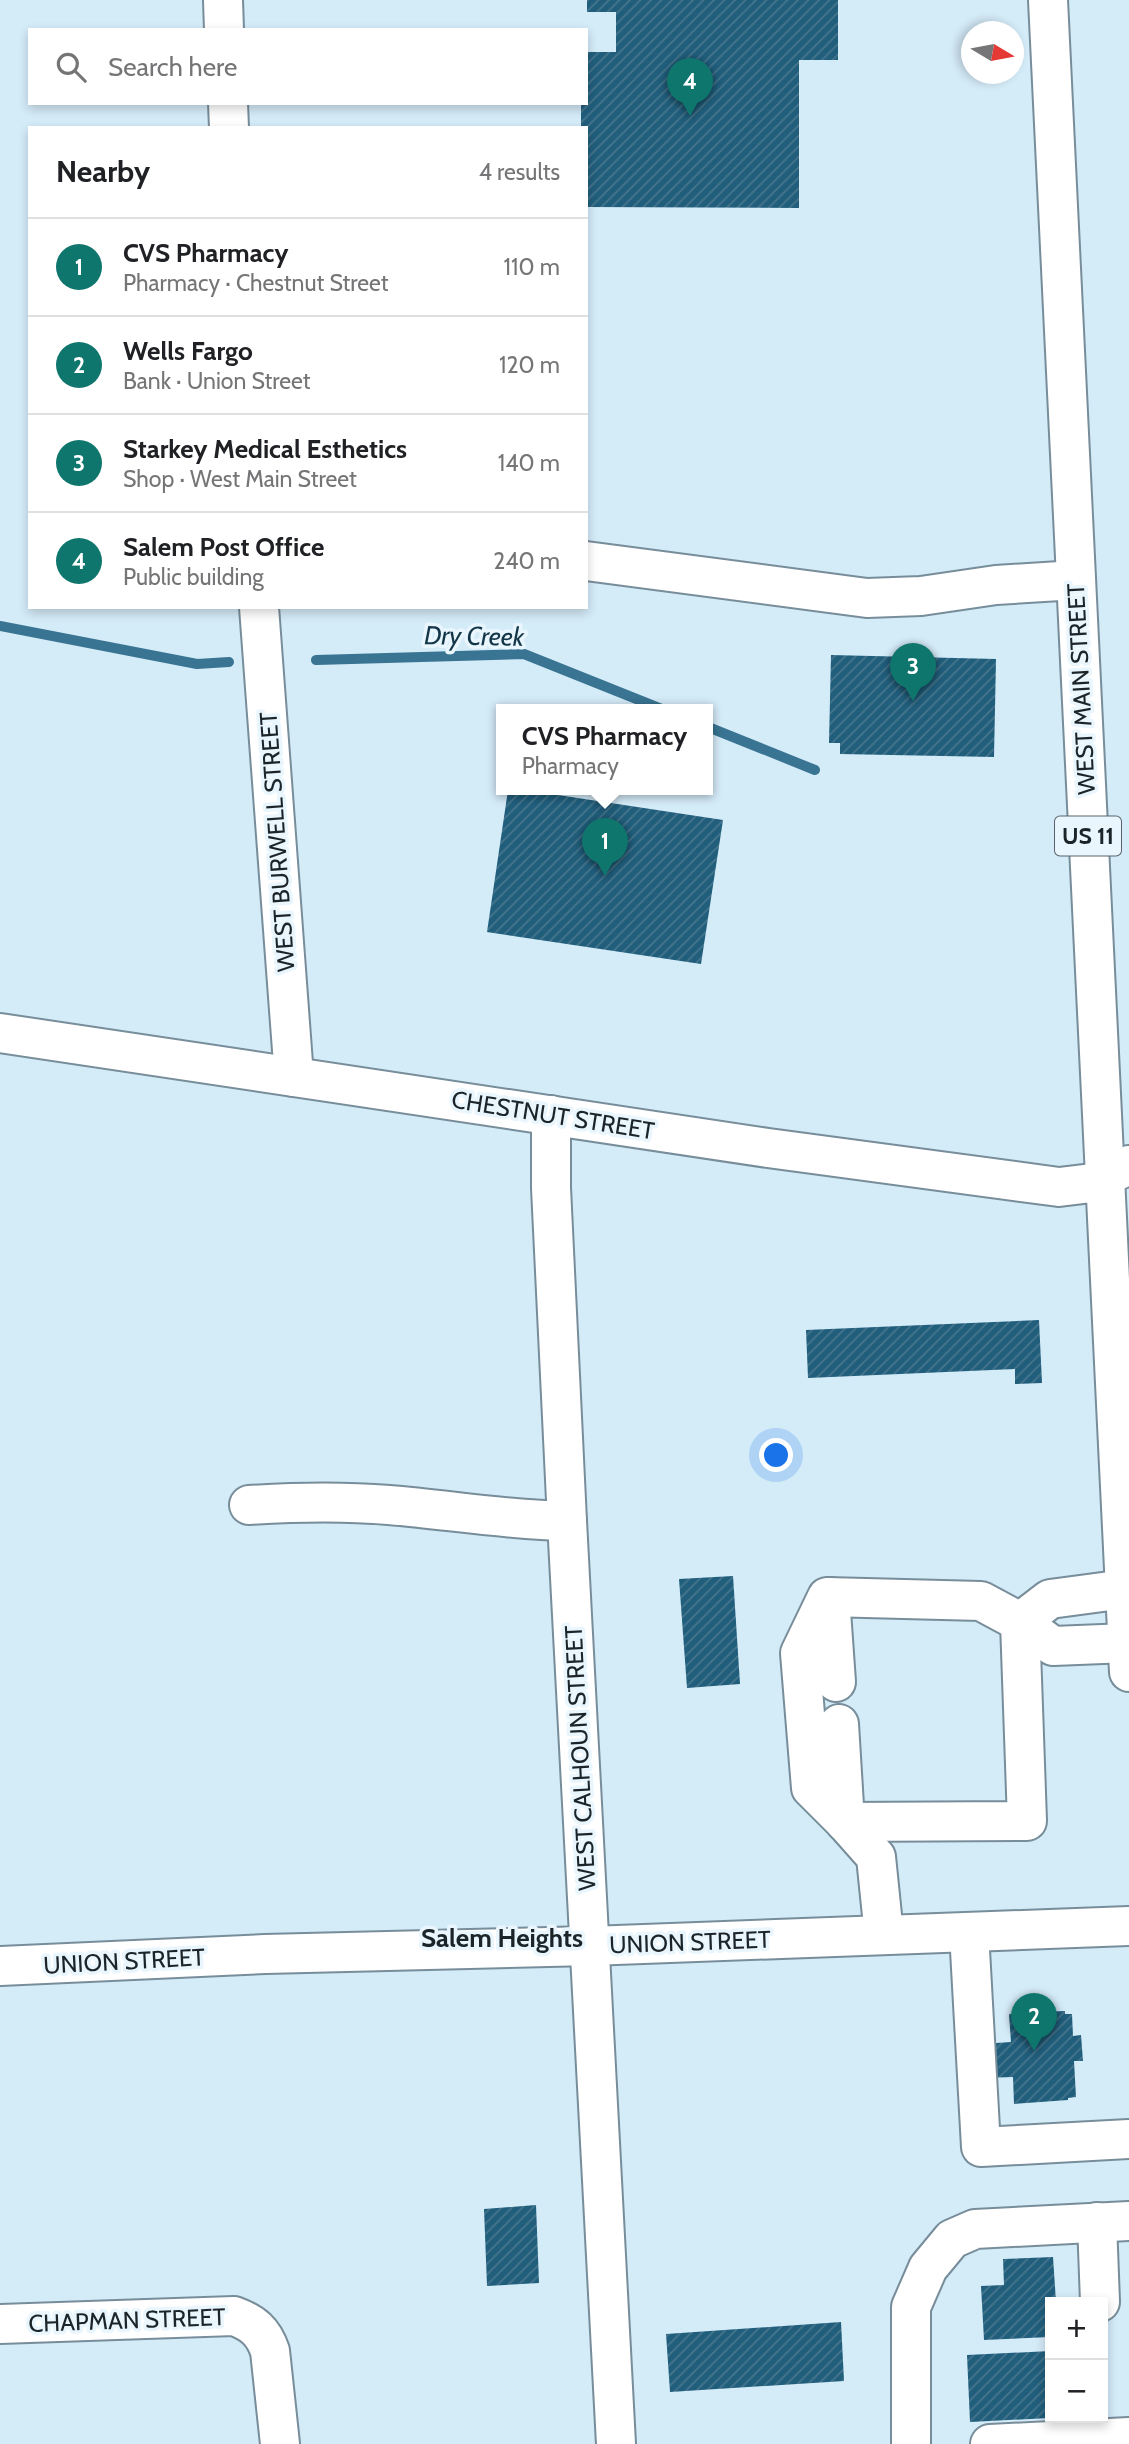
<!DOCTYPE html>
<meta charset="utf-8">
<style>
:root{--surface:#fff;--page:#f6f6f6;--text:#202124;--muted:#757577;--line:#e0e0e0;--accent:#0f766e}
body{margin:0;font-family:Cabin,sans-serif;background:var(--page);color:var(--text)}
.controls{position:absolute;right:21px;bottom:21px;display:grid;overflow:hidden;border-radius:0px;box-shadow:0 4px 10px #0003}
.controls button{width:63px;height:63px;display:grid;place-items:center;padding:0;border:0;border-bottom:2px solid var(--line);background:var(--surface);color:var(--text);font:35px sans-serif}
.compass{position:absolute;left:961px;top:21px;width:63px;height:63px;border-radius:50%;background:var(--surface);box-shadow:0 4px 10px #0003;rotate:100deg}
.you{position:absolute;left:777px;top:1456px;width:24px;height:24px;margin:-18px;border:5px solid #fff;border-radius:50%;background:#1a73e8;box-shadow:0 0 0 10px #1a73e833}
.badge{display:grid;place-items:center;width:46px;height:46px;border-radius:50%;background:var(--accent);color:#fff;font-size:23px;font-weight:700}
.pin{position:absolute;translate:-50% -58px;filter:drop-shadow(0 2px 4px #0008)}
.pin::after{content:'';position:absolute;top:37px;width:24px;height:21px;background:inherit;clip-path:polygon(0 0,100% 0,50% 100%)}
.popup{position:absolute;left:496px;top:704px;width:217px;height:91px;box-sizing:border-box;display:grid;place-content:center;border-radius:0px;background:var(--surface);filter:drop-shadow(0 2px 5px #0005);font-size:23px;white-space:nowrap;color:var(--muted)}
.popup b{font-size:26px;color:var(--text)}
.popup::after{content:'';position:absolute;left:50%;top:100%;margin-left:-14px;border:14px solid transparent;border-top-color:var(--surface)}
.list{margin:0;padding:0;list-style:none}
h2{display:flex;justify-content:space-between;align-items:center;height:91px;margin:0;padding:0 28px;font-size:30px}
h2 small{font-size:23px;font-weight:400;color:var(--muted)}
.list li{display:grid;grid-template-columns:46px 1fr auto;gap:21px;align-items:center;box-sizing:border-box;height:98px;padding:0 28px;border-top:2px solid var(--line)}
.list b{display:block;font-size:26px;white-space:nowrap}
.list p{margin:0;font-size:23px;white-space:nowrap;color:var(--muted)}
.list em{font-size:23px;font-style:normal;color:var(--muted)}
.icon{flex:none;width:38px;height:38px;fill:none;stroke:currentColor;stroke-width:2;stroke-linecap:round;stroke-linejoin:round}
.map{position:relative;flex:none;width:1129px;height:2444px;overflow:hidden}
.search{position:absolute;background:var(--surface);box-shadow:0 4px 10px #0003;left:28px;top:28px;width:560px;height:77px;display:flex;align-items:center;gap:18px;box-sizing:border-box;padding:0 24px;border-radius:0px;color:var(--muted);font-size:26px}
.panel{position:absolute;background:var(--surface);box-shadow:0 4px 10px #0003;left:28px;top:126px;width:560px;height:483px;border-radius:0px}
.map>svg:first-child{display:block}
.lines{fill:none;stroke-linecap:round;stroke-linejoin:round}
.stream{stroke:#397492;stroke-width:10}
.building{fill:url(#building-hatch)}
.minor-casing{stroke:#788d9a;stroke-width:42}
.major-casing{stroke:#788d9a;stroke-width:42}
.minor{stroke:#fff;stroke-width:38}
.major{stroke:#fff;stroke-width:38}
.labels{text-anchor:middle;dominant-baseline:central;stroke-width:7;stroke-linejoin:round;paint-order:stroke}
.shield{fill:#e9f6fe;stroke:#596369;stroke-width:2}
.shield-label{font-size:23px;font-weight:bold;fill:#1b2429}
.street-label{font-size:24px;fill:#1b2429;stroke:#e9f6fe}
.water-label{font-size:26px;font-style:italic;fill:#133648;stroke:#e9f6fe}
.neighbourhood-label{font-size:26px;font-weight:bold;fill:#1b2429;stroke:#e9f6fe}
</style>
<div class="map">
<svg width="1129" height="2444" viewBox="0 0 1129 2444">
<defs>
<pattern id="building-hatch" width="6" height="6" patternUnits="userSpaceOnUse" patternTransform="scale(1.75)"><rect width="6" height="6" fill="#205e7c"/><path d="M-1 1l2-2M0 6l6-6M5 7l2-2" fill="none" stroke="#47768d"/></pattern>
</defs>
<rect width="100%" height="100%" fill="#d4ebf8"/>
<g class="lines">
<g class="stream">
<polyline points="0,626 197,664 229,662"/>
<polyline points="316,660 524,654 664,710"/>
<polyline points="708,727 815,770"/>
</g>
</g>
<g class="building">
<polygon points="587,0 838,0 838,60 799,60 799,208 586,207 586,128 581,128 581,103 586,103 586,52 616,52 616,12 587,12"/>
<polygon points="831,655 996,659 994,757 840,754 840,743 829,743"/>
<polygon points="508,790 525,790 723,820 701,964 487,932"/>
<polygon points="1039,1320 1042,1383 1015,1384 1015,1369 808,1378 806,1330"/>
<polygon points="733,1576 740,1684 687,1688 679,1579"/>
<polygon points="1039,2004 1039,2012 1065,2011 1065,2014 1072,2014 1073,2036 1081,2035 1083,2061 1074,2061 1076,2097 1068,2098 1068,2100 1014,2104 1013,2077 983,2078 981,2044 1011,2042 1009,2014 1021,2013 1020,2005"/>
<polygon points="536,2205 539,2283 487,2286 484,2209"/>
<polygon points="1053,2257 1056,2302 1050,2302 1050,2337 984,2340 981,2286 1004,2285 1003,2259"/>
<polygon points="841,2322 844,2381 670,2392 666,2334"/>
<polygon points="1050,2351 1050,2418 970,2422 967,2355"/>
</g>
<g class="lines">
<g class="minor-casing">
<g id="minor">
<polyline points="223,0 224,30"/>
<polyline points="228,103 229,128"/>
<polyline points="586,561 867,598 921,596 996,585 1076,580"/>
<polyline points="259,607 294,1077"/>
<polyline points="0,1033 768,1148 1059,1187 1092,1183 1129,1165"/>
<polyline points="551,1115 551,1188 567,1521 616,2444"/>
<path d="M 249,1505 C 295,1502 343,1501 389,1505 C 449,1510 507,1520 567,1521"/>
<polyline points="830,1597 836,1682"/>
<polyline points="1020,1622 1050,1599 1125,1589"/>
<polyline points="839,1724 845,1822"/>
<polyline points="845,1822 1027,1821 1020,1622"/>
<polyline points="969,1932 981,2147 1129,2139"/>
<polyline points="884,1935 876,1857 845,1822 811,1788 800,1653 827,1597 981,1601 1020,1622 1053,1646 1128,1643"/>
<polyline points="0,1966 265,1954 590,1946 1129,1926"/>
<polyline points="1097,2222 1100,2302"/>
<path d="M 0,2324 L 234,2316 C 253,2323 263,2331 270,2351 L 280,2444"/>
<polyline points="911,2444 911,2307 928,2268 952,2239 975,2229 1129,2221"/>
<polyline points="990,2444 1129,2437"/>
</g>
</g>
<g class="major-casing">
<polyline id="major" points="1048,0 1129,1672"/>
</g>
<use href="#minor" class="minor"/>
<use href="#major" class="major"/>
</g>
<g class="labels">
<rect class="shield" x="1055" y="816.5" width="66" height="39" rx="5"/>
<g class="shield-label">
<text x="1088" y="836">US 11</text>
</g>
<g class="street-label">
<text transform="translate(1081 689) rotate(-93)">WEST MAIN STREET</text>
<text transform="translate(277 842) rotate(-94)">WEST BURWELL STREET</text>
<text transform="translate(553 1115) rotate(9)">CHESTNUT STREET</text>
<text transform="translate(580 1758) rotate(-93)">WEST CALHOUN STREET</text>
<text transform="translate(690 1942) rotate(-2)">UNION STREET</text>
<text transform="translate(124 1961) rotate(-3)">UNION STREET</text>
<text transform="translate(127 2320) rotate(-2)">CHAPMAN STREET</text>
</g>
<g class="water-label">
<text transform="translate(474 636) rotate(1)">Dry Creek</text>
</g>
<g class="neighbourhood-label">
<text x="502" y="1938">Salem Heights</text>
</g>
</g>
</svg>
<div class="controls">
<button>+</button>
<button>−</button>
</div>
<svg class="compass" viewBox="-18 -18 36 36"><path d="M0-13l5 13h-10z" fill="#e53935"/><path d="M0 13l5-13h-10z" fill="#757577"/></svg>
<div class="you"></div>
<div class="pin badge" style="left:605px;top:876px">1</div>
<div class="popup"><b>CVS Pharmacy</b>Pharmacy</div>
<div class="pin badge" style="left:1034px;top:2051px">2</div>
<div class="pin badge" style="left:913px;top:701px">3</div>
<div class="pin badge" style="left:690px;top:116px">4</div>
<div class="search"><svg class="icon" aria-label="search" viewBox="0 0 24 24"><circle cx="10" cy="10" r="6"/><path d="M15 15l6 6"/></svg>Search here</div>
<section class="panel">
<h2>Nearby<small>4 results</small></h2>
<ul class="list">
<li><span class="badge">1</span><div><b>CVS Pharmacy</b><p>Pharmacy · Chestnut Street</p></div><em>110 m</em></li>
<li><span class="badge">2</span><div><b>Wells Fargo</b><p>Bank · Union Street</p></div><em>120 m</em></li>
<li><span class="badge">3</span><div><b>Starkey Medical Esthetics</b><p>Shop · West Main Street</p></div><em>140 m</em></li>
<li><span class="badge">4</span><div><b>Salem Post Office</b><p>Public building</p></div><em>240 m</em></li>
</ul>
</section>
</div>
